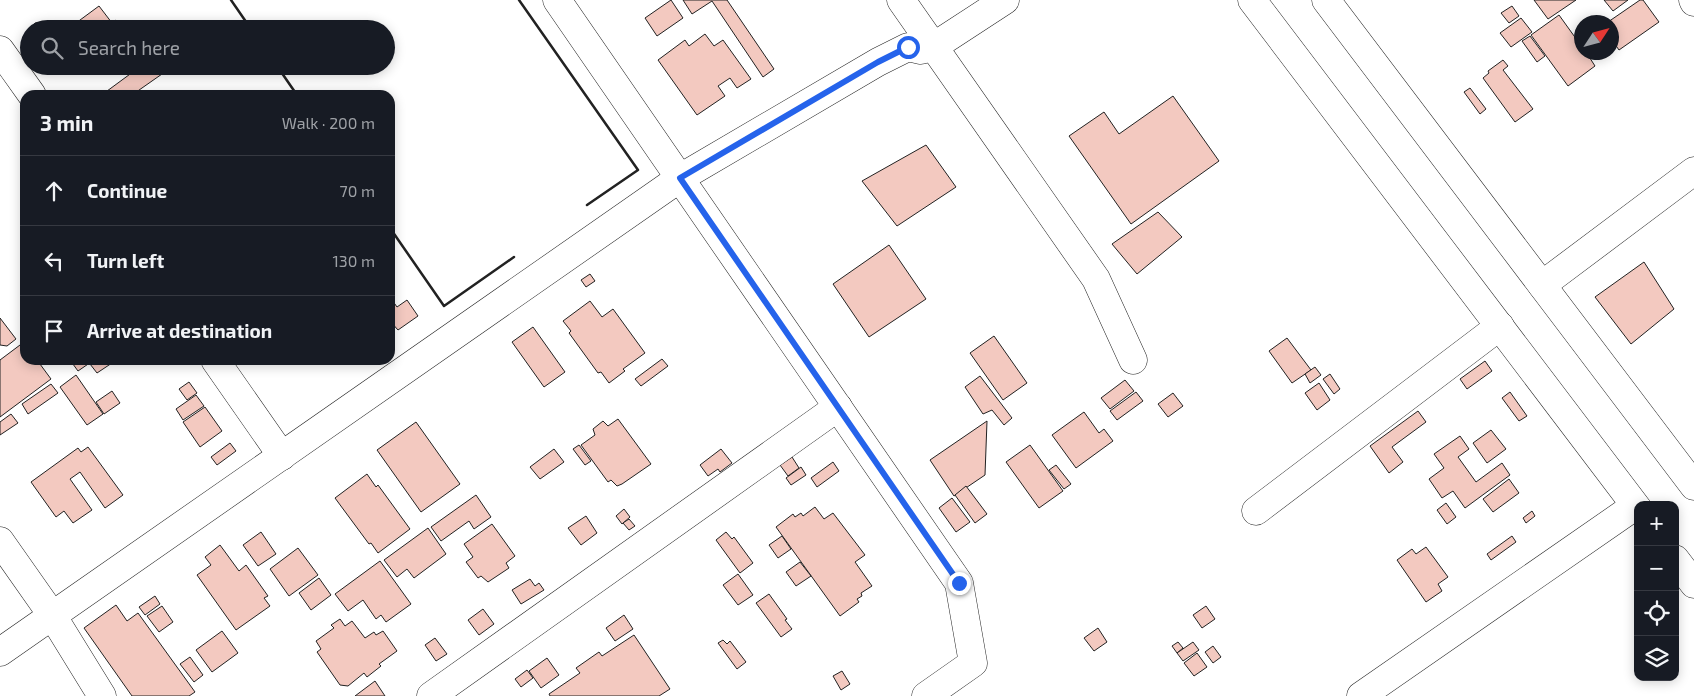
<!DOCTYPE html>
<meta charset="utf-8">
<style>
:root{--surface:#171b24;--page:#242831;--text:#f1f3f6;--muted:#9ea1a6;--line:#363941}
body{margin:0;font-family:"Exo 2",sans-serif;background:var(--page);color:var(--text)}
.controls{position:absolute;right:15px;bottom:15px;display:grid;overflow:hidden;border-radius:10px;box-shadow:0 2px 12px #0003}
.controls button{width:45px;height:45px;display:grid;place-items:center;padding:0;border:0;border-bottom:1px solid var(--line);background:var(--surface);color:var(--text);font:25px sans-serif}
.compass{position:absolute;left:1574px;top:15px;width:45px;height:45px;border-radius:50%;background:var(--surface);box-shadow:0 2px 12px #0003;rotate:54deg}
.stop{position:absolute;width:15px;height:15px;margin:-11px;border:4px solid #2563eb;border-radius:50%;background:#fff}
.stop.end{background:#2563eb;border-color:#fff;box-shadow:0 1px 5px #0008}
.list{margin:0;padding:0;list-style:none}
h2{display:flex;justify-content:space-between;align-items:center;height:65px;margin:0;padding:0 20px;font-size:21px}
h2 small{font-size:16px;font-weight:400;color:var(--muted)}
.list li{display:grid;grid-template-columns:32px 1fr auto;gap:15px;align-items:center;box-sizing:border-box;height:70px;padding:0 20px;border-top:1px solid var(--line)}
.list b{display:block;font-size:19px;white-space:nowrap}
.list em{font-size:16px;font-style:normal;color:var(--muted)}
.icon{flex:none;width:28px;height:28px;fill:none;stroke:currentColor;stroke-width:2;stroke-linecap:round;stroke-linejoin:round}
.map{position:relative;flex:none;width:1694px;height:696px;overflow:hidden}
.search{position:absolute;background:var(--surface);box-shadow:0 2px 12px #0003;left:20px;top:20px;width:375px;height:55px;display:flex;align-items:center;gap:12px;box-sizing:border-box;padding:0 18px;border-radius:28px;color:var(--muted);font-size:19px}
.panel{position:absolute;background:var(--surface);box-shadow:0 2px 12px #0003;left:20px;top:90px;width:375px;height:275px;border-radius:15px}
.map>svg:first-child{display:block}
.building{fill:#f3c9c0;stroke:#222}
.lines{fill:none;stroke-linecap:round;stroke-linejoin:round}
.minor-casing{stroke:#222;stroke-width:29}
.minor{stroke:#fff;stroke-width:28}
.wall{stroke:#222;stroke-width:2.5}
.route{stroke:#2563eb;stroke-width:6}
</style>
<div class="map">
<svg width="1694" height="696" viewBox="0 0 1694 696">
<rect width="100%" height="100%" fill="#fff"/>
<g class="building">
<polygon points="671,0 683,18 657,36 645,18"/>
<polygon points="683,0 727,0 774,69 763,77 712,1 692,14"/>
<polygon points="1534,0 1576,0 1548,19"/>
<polygon points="1604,0 1628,0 1613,11"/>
<polygon points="1640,0 1643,0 1659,22 1619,50 1612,40 1612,22 1608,22"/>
<polygon points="99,6 112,23 116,20 123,29 81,29 76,23"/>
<polygon points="1512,6 1519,16 1509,23 1501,13"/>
<polygon points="1559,15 1582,47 1582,52 1586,52 1595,66 1568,86 1531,35"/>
<polygon points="1521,18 1532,32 1511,47 1500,33"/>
<polygon points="42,22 48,23 53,29 30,29 35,23"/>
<polygon points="705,34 714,46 723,40 751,79 737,88 730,78 718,86 725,96 697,115 658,60 685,40 689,46"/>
<polygon points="1530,36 1545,56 1537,62 1522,41"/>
<polygon points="1503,60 1508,66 1503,70 1533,109 1515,122 1483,78 1489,73 1488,71"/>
<polygon points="141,66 156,66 162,74 132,95 104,95 103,94"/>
<polygon points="1470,88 1486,109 1480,114 1464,92"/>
<polygon points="1173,96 1219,161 1131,224 1069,136 1104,112 1119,134"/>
<polygon points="926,145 956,187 897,226 862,181"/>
<polygon points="1158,212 1182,237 1137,274 1112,244"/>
<polygon points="889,245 926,299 869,337 833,284"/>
<polygon points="1644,262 1674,309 1631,344 1595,297"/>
<polygon points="590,274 595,281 586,287 581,280"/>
<polygon points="390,297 397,307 407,300 418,316 398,330 390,321"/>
<polygon points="590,301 602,317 613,309 645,353 623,369 625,371 609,383 601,372 598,373 569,333 571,331 563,321"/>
<polygon points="0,318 16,339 7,346 0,345"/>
<polygon points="533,327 565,372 544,387 512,342"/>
<polygon points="994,336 1027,383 1003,400 970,353"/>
<polygon points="1287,338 1311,370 1292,383 1269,351"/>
<polygon points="24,342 25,360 37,360 51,379 0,417 0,360"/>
<polygon points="662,359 668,366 641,386 635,379"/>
<polygon points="70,360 94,360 78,371"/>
<polygon points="96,360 110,360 112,363 97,373 90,364"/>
<polygon points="1485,361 1492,371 1467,389 1460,379"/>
<polygon points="1315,367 1321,375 1310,383 1305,374"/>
<polygon points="1330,374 1340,389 1334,394 1323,379"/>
<polygon points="76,375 103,414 87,425 60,387"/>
<polygon points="980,376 1012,418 1004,425 992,410 983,414 965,387"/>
<polygon points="1125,380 1134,391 1110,409 1101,398"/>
<polygon points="189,382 197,393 187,400 179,389"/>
<polygon points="1319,383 1330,400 1317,410 1305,393"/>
<polygon points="51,384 58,393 28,414 22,404"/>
<polygon points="112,391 120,403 104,414 96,402"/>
<polygon points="1136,392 1143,401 1117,420 1110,411"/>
<polygon points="1510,392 1527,416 1519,421 1502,398"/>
<polygon points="1173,393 1183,406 1168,417 1158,404"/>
<polygon points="196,395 204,406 183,420 176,409"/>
<polygon points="205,407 222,431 200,447 183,422"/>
<polygon points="1418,411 1426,422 1392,447 1403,462 1389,473 1370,446"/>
<polygon points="1084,412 1099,433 1104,429 1113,441 1076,468 1052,435"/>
<polygon points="11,414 18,423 0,435 0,422"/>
<polygon points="618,419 651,464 622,484 617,486 611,480 608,482 581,445 595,435 593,429 603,421 608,426"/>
<polygon points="987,421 985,475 954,496 930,460"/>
<polygon points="416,422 460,484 421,512 377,450"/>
<polygon points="1491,430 1506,449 1487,463 1473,443"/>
<polygon points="1460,436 1469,449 1458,457 1476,482 1502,463 1510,475 1465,508 1453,491 1442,498 1429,479 1444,468 1434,454"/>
<polygon points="230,443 236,451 217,465 211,457"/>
<polygon points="579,445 591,461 585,465 573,449"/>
<polygon points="1030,445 1063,491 1039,508 1006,462"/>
<polygon points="88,447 123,495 105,508 80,472 70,479 92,510 73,523 64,511 56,517 31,482 78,448 81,452"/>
<polygon points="554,449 564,462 540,479 530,467"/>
<polygon points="721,449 732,463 720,472 718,469 708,476 700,465"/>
<polygon points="792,457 799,468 788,476 780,465"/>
<polygon points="833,462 839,471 817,487 811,478"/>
<polygon points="1056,465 1071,484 1064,489 1049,470"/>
<polygon points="801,467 806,475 791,485 786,478"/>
<polygon points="367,474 376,487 378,485 410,529 378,553 371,543 369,544 335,498"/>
<polygon points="1509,479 1519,493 1493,512 1483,499"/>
<polygon points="966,486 987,514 975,523 955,495"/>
<polygon points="476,495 491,517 474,529 469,521 441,541 431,527"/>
<polygon points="952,498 970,522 956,532 939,508"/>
<polygon points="1446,503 1456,517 1447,524 1437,510"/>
<polygon points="815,507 824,519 833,513 865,555 855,562 872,586 861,593 862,596 857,599 859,602 840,616 776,527 793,514 795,517 801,513 803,516"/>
<polygon points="624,509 630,517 622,524 616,516"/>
<polygon points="1532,511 1535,516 1526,523 1523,518"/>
<polygon points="586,516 597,533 581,545 568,528"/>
<polygon points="629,519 635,526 629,530 623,523"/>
<polygon points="492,524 515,556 506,563 509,568 488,582 481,576 478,578 466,562 473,557 464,544"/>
<polygon points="428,528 446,554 414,578 407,569 397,577 384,560"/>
<polygon points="261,532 276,554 258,566 243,545"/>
<polygon points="726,532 732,539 734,537 753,563 740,573 716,540"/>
<polygon points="782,536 791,549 778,558 769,545"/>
<polygon points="1512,536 1516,542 1491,560 1487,554"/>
<polygon points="220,545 239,571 246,565 268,596 264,598 270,606 236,630 197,575 211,565 205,557"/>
<polygon points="1426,547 1448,577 1438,584 1442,591 1426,602 1397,560 1412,549 1416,554"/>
<polygon points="298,548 318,575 289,596 270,569"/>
<polygon points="380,561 411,604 386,622 381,615 376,619 363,600 348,611 335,594"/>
<polygon points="800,562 811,576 796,586 786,572"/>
<polygon points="738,574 753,595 738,605 723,585"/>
<polygon points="319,578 331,595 311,610 299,593"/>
<polygon points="530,579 535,586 539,583 544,590 521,604 512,590"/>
<polygon points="769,594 787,619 785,620 792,629 781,637 756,603"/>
<polygon points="155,596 160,604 145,615 139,607"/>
<polygon points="116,605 127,621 138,613 195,692 189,696 132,696 84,628"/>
<polygon points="162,606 173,622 159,632 147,616"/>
<polygon points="1206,606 1215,619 1202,628 1193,615"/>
<polygon points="483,609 494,624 479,635 468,620"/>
<polygon points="624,615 633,629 615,641 606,628"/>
<polygon points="340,619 345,626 352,621 365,638 374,632 376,635 383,631 397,651 379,664 381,666 367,677 364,673 348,686 340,685 317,652 321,649 316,641 334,628 331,625"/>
<polygon points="1098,628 1107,642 1094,651 1084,638"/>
<polygon points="222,631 238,653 212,672 196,650"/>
<polygon points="634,635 670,689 659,696 550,696 549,694 580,673 576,668 599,652 602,656"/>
<polygon points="435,638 447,654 436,661 425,645"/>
<polygon points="723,640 727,644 730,641 746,662 737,669 718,643"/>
<polygon points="1178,642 1183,648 1177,653 1172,646"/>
<polygon points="1193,642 1199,650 1183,661 1177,653"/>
<polygon points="1213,646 1221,657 1213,663 1205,652"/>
<polygon points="1197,653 1207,667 1194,676 1184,663"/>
<polygon points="190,657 203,675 194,682 180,664"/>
<polygon points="547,658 559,675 541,688 529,671"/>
<polygon points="527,670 533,678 521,687 515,679"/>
<polygon points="842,671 850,684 841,690 833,676"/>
<polygon points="375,681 385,696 355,696"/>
</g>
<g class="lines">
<g class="minor-casing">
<g id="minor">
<polyline points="557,0 959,583 973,663 926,696"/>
<polyline points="901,0 1096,279 1133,360"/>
<polyline points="1252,0 1638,509"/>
<polyline points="1326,0 1694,486"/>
<polyline points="1693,0 1694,2"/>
<polyline points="0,50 32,95"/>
<polyline points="1542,285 1694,171"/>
<polyline points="215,360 282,456"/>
<polyline points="1256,511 1500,326"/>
<polyline points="0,541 52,615 102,696"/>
<polyline points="1675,559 1694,584"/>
<polyline points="0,652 680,178 878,62 908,47 921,50 933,47 1005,0"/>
<polyline points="431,696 838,407"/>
<polyline points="1361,696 1635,506"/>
</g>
</g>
<use href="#minor" class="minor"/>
<g class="wall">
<polyline points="231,0 251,29"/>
<polyline points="519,0 638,170 587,205"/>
<polyline points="277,66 297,95"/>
<polyline points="390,228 444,306 514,257"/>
</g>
</g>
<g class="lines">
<polyline class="route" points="908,47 878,62 680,178 959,583"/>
</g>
</svg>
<div class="controls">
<button>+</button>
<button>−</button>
<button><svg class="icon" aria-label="locate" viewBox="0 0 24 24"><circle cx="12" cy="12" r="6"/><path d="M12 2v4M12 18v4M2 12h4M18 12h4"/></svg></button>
<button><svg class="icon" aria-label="layers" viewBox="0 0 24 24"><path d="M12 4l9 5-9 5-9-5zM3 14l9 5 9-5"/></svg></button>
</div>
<svg class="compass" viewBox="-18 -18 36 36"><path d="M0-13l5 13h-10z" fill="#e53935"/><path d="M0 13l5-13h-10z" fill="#9ea1a6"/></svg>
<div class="stop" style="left:908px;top:47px"></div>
<div class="stop end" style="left:959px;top:583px"></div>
<div class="search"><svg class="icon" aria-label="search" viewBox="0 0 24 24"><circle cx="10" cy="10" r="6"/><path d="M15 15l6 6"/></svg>Search here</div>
<section class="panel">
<h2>3 min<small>Walk · 200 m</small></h2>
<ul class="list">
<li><svg class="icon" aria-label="ahead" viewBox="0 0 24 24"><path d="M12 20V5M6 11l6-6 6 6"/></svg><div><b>Continue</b></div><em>70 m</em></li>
<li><svg class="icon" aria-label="left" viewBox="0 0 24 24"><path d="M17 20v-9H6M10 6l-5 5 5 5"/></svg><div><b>Turn left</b></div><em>130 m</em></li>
<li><svg class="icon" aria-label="arrive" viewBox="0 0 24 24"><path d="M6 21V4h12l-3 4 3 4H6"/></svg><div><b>Arrive at destination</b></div></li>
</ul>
</section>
</div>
